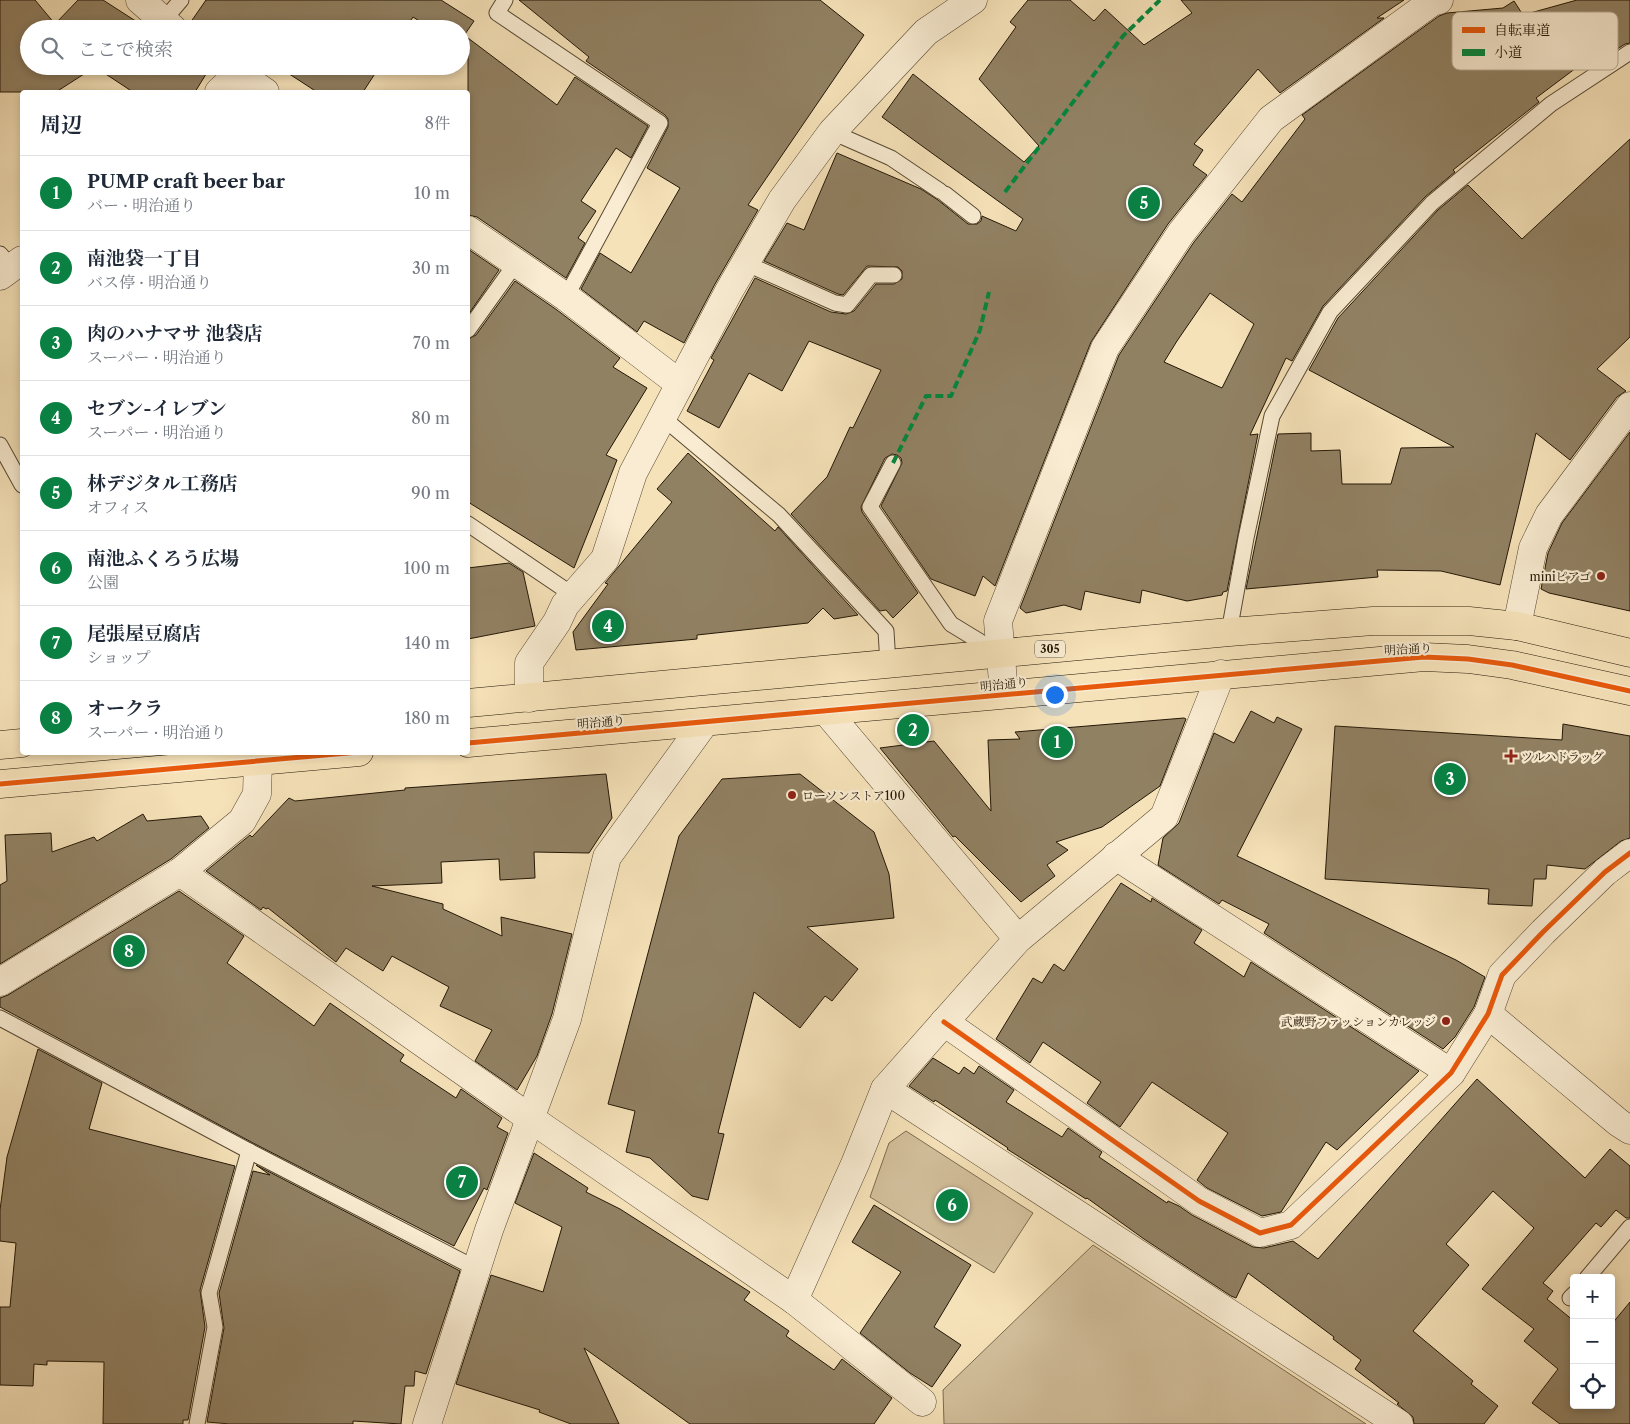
<!DOCTYPE html>
<html lang="ja">
<meta charset="utf-8">
<style>
:root{--surface:#fff;--page:#f2f2f3;--text:#1f2937;--muted:#747a83;--line:#e0e1e3;--accent:#0b8043}
body{margin:0;font-family:"Libre Caslon Text","Noto Serif JP",serif;background:var(--page);color:var(--text)}
.controls{position:absolute;right:15px;bottom:15px;display:grid;overflow:hidden;border-radius:5px;box-shadow:0 2px 8px #0003}
.controls button{width:45px;height:45px;display:grid;place-items:center;padding:0;border:0;border-bottom:1px solid var(--line);background:var(--surface);color:var(--text);font:25px sans-serif}
.you{position:absolute;left:1054px;top:694px;width:18px;height:18px;margin:-12px;border:4px solid #fff;border-radius:50%;background:#1a73e8;box-shadow:0 0 0 8px #1a73e833}
.badge{display:grid;place-items:center;width:32px;height:32px;border-radius:50%;background:var(--accent);color:#fff;font-size:16px;font-weight:700}
.pin{position:absolute;translate:-50% -50%;border:2px solid #fff;box-shadow:0 1px 5px #0006}
.list{margin:0;padding:0;list-style:none}
h2{display:flex;justify-content:space-between;align-items:center;height:65px;margin:0;padding:0 20px;font-size:21px}
h2 small{font-size:16px;font-weight:400;color:var(--muted)}
.list li{display:grid;grid-template-columns:32px 1fr auto;gap:15px;align-items:center;box-sizing:border-box;height:75px;padding:0 20px;border-top:1px solid var(--line)}
.list b{display:block;font-size:19px;white-space:nowrap}
.list p{margin:0;font-size:16px;white-space:nowrap;color:var(--muted)}
.list em{font-size:16px;font-style:normal;color:var(--muted)}
.icon{flex:none;width:28px;height:28px;fill:none;stroke:currentColor;stroke-width:2;stroke-linecap:round;stroke-linejoin:round}
.map{position:relative;flex:none;width:1630px;height:1424px;overflow:hidden}
.search{position:absolute;background:var(--surface);box-shadow:0 2px 8px #0003;left:20px;top:20px;width:450px;height:55px;display:flex;align-items:center;gap:12px;box-sizing:border-box;padding:0 18px;border-radius:28px;color:var(--muted);font-size:19px}
.panel{position:absolute;background:var(--surface);box-shadow:0 2px 8px #0003;left:20px;top:90px;width:450px;height:665px;border-radius:5px}
.map>svg:first-child{display:block}
.green{fill:#d2bf9b;stroke:#7a6b50}
.building{fill:#918163;stroke:#231706;fill-rule:evenodd}
.lines{fill:none;stroke-linecap:round;stroke-linejoin:round}
.service-casing{stroke:#584a33;stroke-width:17}
.minor-casing{stroke:#584a33;stroke-width:29}
.primary-casing{stroke:#231706;stroke-width:29}
.service{stroke:#f9ecd2;stroke-width:15}
.minor{stroke:#f9ecd2;stroke-width:28}
.primary{stroke:#f6e2b9;stroke-width:28}
.quiet{stroke:#00873e;stroke-width:4;stroke-dasharray:8 4;stroke-linecap:butt}
.cycleway-casing{stroke:#f9ecd2;stroke-width:8}
.cycleway{stroke:#e8590c;stroke-width:5}
.poi-dot{fill:#8f2418;stroke:#f9ecd2;stroke-width:2}
.labels{text-anchor:middle;dominant-baseline:central;stroke-width:4.5;stroke-linejoin:round;paint-order:stroke}
.shield{fill:#f9ecd2;stroke:#635743;stroke-width:1}
.shield-label{font-size:11px;font-weight:bold;fill:#231706}
.poi-label{font-size:12px;fill:#231706;stroke:#f9ecd2;text-anchor:end}
.street-label{font-size:12px;fill:#231706;stroke:#f9ecd2}
.key{fill:#f9ecd2;stroke:#b9ac95;stroke-width:1}
.key-label{font-size:14px;fill:#231706}
</style>
<div class="map">
<svg width="1630" height="1424" viewBox="0 0 1630 1424">
<rect width="100%" height="100%" fill="#f6e2b9"/>
<filter id="stains"><feTurbulence type="fractalNoise" baseFrequency=".004" numOctaves="4"/><feColorMatrix values="0 0 0 0 .2 0 0 0 0 .09 0 0 0 0 .02 0 0 0 .5 -.17"/></filter>
<radialGradient id="worn" r=".72"><stop offset=".6" stop-color="#630" stop-opacity="0"/><stop offset="1" stop-color="#630" stop-opacity=".3"/></radialGradient>
<g class="green">
<polygon points="906,1131 1033,1213 994,1273 870,1197 889,1143"/>
<polygon points="1093,1245 1366,1424 944,1424 943,1390"/>
</g>
<g class="building">
<polygon points="0,0 35,0 55,24 78,0 103,0 148,29 29,29 29,66 211,66 195,92 133,92 95,67 56,92 0,92"/>
<polygon points="206,0 441,0 474,21 461,40 461,29 432,29 413,17 405,29 188,29 188,26"/>
<polygon points="519,0 820,0 864,35 748,205 758,210 715,284 684,343 644,321 637,332 581,289 600,253 631,273 680,188 647,168 668,127 668,119 665,115 586,61 589,57"/>
<polygon points="1028,0 1070,0 1094,21 1105,9 1144,45 1192,13 1181,0 1404,0 1377,18 1384,18 1280,93 1258,69 1194,144 1203,150 1193,165 1207,175 1168,224 1091,342 995,586 983,576 975,596 931,579 881,506 902,463 901,458 897,455 892,454 885,458 861,507 862,512 918,593 893,618 886,610 880,611 791,514 827,477 850,427 853,428 881,370 809,341 782,391 749,373 719,428 687,411 714,360 711,358 755,278 831,312 846,314 854,311 876,284 894,284 902,279 902,271 898,267 867,266 843,295 838,294 764,261 787,223 804,230 837,153 921,189 938,200 968,224 977,224 981,221 982,216 1016,231 1023,219 882,117 913,74 1024,162 1039,146 979,79 1016,27 1010,22"/>
<path d="M 1577,0 L 1630,0 L 1630,43 L 1625,44 L 1593,65 L 1588,59 L 1536,98 L 1539,102 L 1453,170 L 1455,172 L 1425,197 L 1323,306 L 1292,361 L 1286,358 L 1250,435 L 1258,434 L 1227,591 L 1223,592 L 1222,595 L 1187,601 L 1142,590 L 1140,603 L 1085,591 L 1081,610 L 1064,605 L 1026,613 L 1020,608 L 1119,355 L 1194,242 L 1232,194 L 1242,202 L 1305,119 L 1302,115 L 1439,16 L 1447,13 L 1503,8 L 1514,1 L 1523,15 ZM 1210,293 L 1254,324 L 1222,388 L 1164,362 L 1177,341 Z"/>
<polygon points="468,38 557,105 575,77 648,126 631,158 616,148 581,201 596,211 578,238 585,243 566,278 477,217 468,215"/>
<polygon points="277,66 380,66 363,92 317,92"/>
<polygon points="1630,139 1630,337 1597,369 1626,391 1617,397 1570,460 1536,433 1500,585 1441,571 1377,570 1378,577 1246,589 1278,434 1311,433 1311,451 1340,450 1342,484 1391,484 1401,448 1454,447 1309,370 1338,318 1438,210 1468,185 1522,239"/>
<polygon points="468,249 499,270 468,315"/>
<polygon points="515,281 557,310 620,358 613,367 647,388 606,455 617,460 574,568 468,502 468,339 476,335"/>
<polygon points="1630,432 1630,611 1549,593 1541,589 1548,553 1562,523"/>
<polygon points="688,453 775,531 778,527 858,615 834,619 823,608 808,623 697,635 697,639 576,650 573,632 608,584 605,583 672,502 657,489"/>
<polygon points="509,563 523,572 535,626 468,639 468,568"/>
<polygon points="1251,711 1274,723 1277,717 1302,729 1237,856 1456,960 1485,977 1474,1007 1455,1037 1443,1049 1264,933 1269,924 1222,900 1219,904 1158,865 1163,838 1179,823 1214,733 1234,743"/>
<polygon points="1184,718 1186,719 1160,786 1102,827 1056,842 1068,850 1047,865 1055,876 1021,902 955,836 953,837 880,748 934,741 991,811 988,740 1020,739 1015,732"/>
<polygon points="1563,724 1630,736 1630,838 1621,841 1585,869 1547,865 1546,879 1534,879 1532,906 1488,904 1489,889 1325,879 1335,726 1562,740"/>
<polygon points="606,774 612,818 589,853 534,852 535,878 500,880 499,859 441,862 442,883 372,886 443,904 443,909 502,936 501,917 572,934 552,1014 537,1056 517,1090 475,1061 492,1030 440,1006 449,987 392,956 383,971 346,948 336,962 268,908 266,909 263,907 261,910 206,871 250,835 252,837 289,798 295,801 405,790 405,788"/>
<polygon points="800,774 874,832 889,874 894,918 807,927 858,969 832,1001 825,996 800,1028 754,992 718,1133 724,1134 708,1200 692,1196 650,1158 626,1152 635,1111 608,1104 679,836 722,779"/>
<polygon points="143,814 147,821 201,816 209,828 171,859 0,964 0,885 7,881 5,835 51,833 52,852 94,837 97,841"/>
<polygon points="1121,883 1151,902 1152,898 1202,930 1194,943 1244,977 1251,962 1419,1071 1337,1150 1326,1142 1281,1212 1262,1216 1207,1188 1197,1180 1228,1133 1152,1082 1120,1127 1087,1103 1101,1082 1043,1042 1030,1063 996,1039 1033,978 1042,983 1054,964 1064,971"/>
<polygon points="179,891 244,936 227,963 314,1026 330,1003 404,1055 400,1061 456,1098 461,1089 502,1118 497,1127 508,1133 487,1190 484,1188 454,1246 253,1143 0,1007 0,998 8,995"/>
<polygon points="38,1049 102,1083 89,1129 235,1166 200,1290 205,1327 188,1420 183,1420 183,1424 103,1424 104,1362 47,1361 47,1365 34,1364 33,1386 0,1385 0,1307 10,1307 16,1243 0,1241 0,1210 7,1157"/>
<polygon points="933,1058 959,1074 964,1067 974,1074 979,1066 1014,1090 1006,1102 1062,1137 1068,1128 1102,1152 1099,1157 1167,1203 1168,1201 1179,1206 1192,1215 1253,1247 1264,1248 1293,1241 1318,1259 1477,1079 1585,1178 1610,1149 1630,1166 1630,1218 1626,1218 1616,1210 1601,1227 1596,1223 1543,1283 1553,1291 1547,1299 1574,1321 1574,1405 1611,1405 1611,1325 1630,1302 1630,1424 1560,1424 1532,1403 1558,1369 1524,1341 1534,1329 1482,1289 1534,1228 1493,1191 1446,1244 1469,1265 1413,1331 1473,1381 1471,1384 1498,1406 1484,1424 1414,1424 1413,1417 1397,1404 1399,1403 1355,1369 1361,1360 1333,1339 1334,1337 1248,1273 1236,1298 1231,1296 1144,1239 1087,1198 1086,1199 1007,1149 1008,1148 935,1100 934,1102 909,1086"/>
<polygon points="534,1153 588,1188 586,1192 620,1209 750,1292 744,1300 789,1331 786,1336 834,1370 842,1359 892,1398 874,1424 690,1424 584,1348 619,1424 571,1424 539,1412 540,1410 456,1384 491,1275 543,1292 562,1227 515,1203"/>
<polygon points="256,1165 460,1271 426,1374 415,1371 414,1386 405,1386 401,1424 353,1421 353,1424 230,1424 207,1422 224,1328 219,1293 253,1171 270,1175"/>
<polygon points="874,1205 971,1265 934,1327 961,1345 932,1387 910,1373 860,1333 901,1272 852,1242"/>
</g>
<g class="lines">
<g class="service-casing">
<g id="service">
<polyline points="505,0 497,13 660,123 566,297"/>
<polyline points="164,20 181,0"/>
<polyline points="832,132 891,158 940,191"/>
<polyline points="945,194 973,216"/>
<polyline points="0,254 12,268"/>
<polyline points="745,263 835,303 847,305 871,275 894,275"/>
<polyline points="468,330 516,263"/>
<polyline points="662,417 779,515 886,631 888,664"/>
<polyline points="0,445 22,485"/>
<polyline points="893,463 870,507 951,624 997,652"/>
<polyline points="468,524 573,595"/>
<polyline points="1229,632 1246,538 1272,416 1330,312 1432,203 1551,104 1630,52"/>
<polyline points="0,1018 249,1151 477,1269"/>
<polyline points="1587,1278 1630,1227"/>
<polyline points="1570,1298 1574,1294"/>
<polyline points="197,1424 215,1327 209,1293 249,1151"/>
</g>
</g>
<g class="minor-casing">
<g id="minor">
<polyline points="140,0 173,29"/>
<polyline points="227,66 265,92"/>
<polyline points="219,92 238,74"/>
<polyline points="468,230 566,297 680,384"/>
<polyline points="0,276 22,260"/>
<polyline points="1517,626 1533,548 1549,515 1630,406"/>
<polyline points="1004,694 998,621 1105,348 1181,233 1271,119 1432,2 1439,0"/>
<polyline points="529,698 529,663 557,622 565,605 605,559 633,473 729,291 782,200 832,132 926,32 973,0"/>
<polyline points="826,711 1018,939"/>
<polyline points="1116,856 1451,1073"/>
<polyline points="180,872 531,1119 794,1300 922,1402"/>
<polyline points="0,982 180,872 242,821 257,794 258,762 261,752"/>
<polyline points="1488,1014 1619,1123 1630,1130"/>
<polyline points="944,1022 1199,1201 1260,1233 1291,1225 1451,1073 1488,1014 1502,975 1543,932 1605,872 1630,853"/>
<polyline points="885,1089 1399,1424"/>
<polyline points="794,1300 855,1164 885,1089 1018,939 1164,817 1221,674"/>
<polyline points="427,1424 489,1230 567,1019 607,857 705,722"/>
</g>
</g>
<g class="primary-casing">
<g id="primary">
<polyline points="468,703 1229,632 1373,621 1469,621 1517,626 1630,653"/>
<polyline points="468,743 1424,657 1468,659 1512,665 1630,691"/>
<polyline points="0,745 22,743"/>
<polyline points="0,784 359,752"/>
</g>
</g>
<use href="#service" class="service"/>
<use href="#minor" class="minor"/>
<use href="#primary" class="primary"/>
<g class="quiet">
<polyline points="1005,192 1123,36 1160,0"/>
<polyline points="893,463 926,396 951,396 980,330 989,292"/>
</g>
<g class="cycleway-casing">
<g id="cycleway">
<polyline points="468,743 1424,657 1468,659 1512,665 1630,691"/>
<polyline points="0,784 359,752"/>
<polyline points="944,1022 1199,1201 1260,1233 1291,1225 1451,1073 1488,1014 1502,975 1543,932 1605,872 1630,853"/>
</g>
</g>
<use href="#cycleway" class="cycleway"/>
</g>
<g class="poi-dot">
<circle cx="1601" cy="576" r="5"/>
<path d="M1508.5 748.5h5v5h5v5h-5v5h-5v-5h-5v-5h5z"/>
<circle cx="792" cy="795" r="5"/>
<circle cx="1446" cy="1021" r="5"/>
</g>
<g class="labels">
<rect class="shield" x="1035" y="640.5" width="30" height="17" rx="4"/>
<g class="shield-label">
<text x="1050" y="649">305</text>
</g>
<g class="poi-label">
<text x="1591" y="576">miniピアゴ</text>
<text x="1521" y="756" text-anchor="start">ツルハドラッグ</text>
<text x="802" y="795" text-anchor="start">ローソンストア100</text>
<text x="1436" y="1021">武蔵野ファッションカレッジ</text>
</g>
<g class="street-label">
<text transform="translate(1408 649) rotate(-3)">明治通り</text>
<text transform="translate(1004 684) rotate(-6)">明治通り</text>
<text transform="translate(601 722) rotate(-5)">明治通り</text>
</g>
</g>
<rect x="1452" y="12" width="166" height="58" rx="8" class="key"/>
<rect x="1462" y="27" width="23" height="6" fill="#e8590c"/>
<rect x="1462" y="49" width="23" height="7" fill="#00873e"/>
<g class="key-label">
<text x="1494" y="35">自転車道</text>
<text x="1494" y="57">小道</text>
</g>
<rect width="100%" height="100%" filter="url(#stains)"/>
<rect width="100%" height="100%" fill="url(#worn)"/>
</svg>
<div class="controls">
<button>+</button>
<button>−</button>
<button><svg class="icon" aria-label="locate" viewBox="0 0 24 24"><circle cx="12" cy="12" r="6"/><path d="M12 2v4M12 18v4M2 12h4M18 12h4"/></svg></button>
</div>
<div class="you"></div>
<div class="pin badge" style="left:1057px;top:742px">1</div>
<div class="pin badge" style="left:913px;top:730px">2</div>
<div class="pin badge" style="left:1450px;top:779px">3</div>
<div class="pin badge" style="left:608px;top:626px">4</div>
<div class="pin badge" style="left:1144px;top:203px">5</div>
<div class="pin badge" style="left:952px;top:1205px">6</div>
<div class="pin badge" style="left:462px;top:1182px">7</div>
<div class="pin badge" style="left:129px;top:951px">8</div>
<div class="search"><svg class="icon" aria-label="search" viewBox="0 0 24 24"><circle cx="10" cy="10" r="6"/><path d="M15 15l6 6"/></svg>ここで検索</div>
<section class="panel">
<h2>周辺<small>8件</small></h2>
<ul class="list">
<li><span class="badge">1</span><div><b>PUMP craft beer bar</b><p>バー · 明治通り</p></div><em>10 m</em></li>
<li><span class="badge">2</span><div><b>南池袋一丁目</b><p>バス停 · 明治通り</p></div><em>30 m</em></li>
<li><span class="badge">3</span><div><b>肉のハナマサ 池袋店</b><p>スーパー · 明治通り</p></div><em>70 m</em></li>
<li><span class="badge">4</span><div><b>セブン-イレブン</b><p>スーパー · 明治通り</p></div><em>80 m</em></li>
<li><span class="badge">5</span><div><b>林デジタル工務店</b><p>オフィス</p></div><em>90 m</em></li>
<li><span class="badge">6</span><div><b>南池ふくろう広場</b><p>公園</p></div><em>100 m</em></li>
<li><span class="badge">7</span><div><b>尾張屋豆腐店</b><p>ショップ</p></div><em>140 m</em></li>
<li><span class="badge">8</span><div><b>オークラ</b><p>スーパー · 明治通り</p></div><em>180 m</em></li>
</ul>
</section>
</div>
